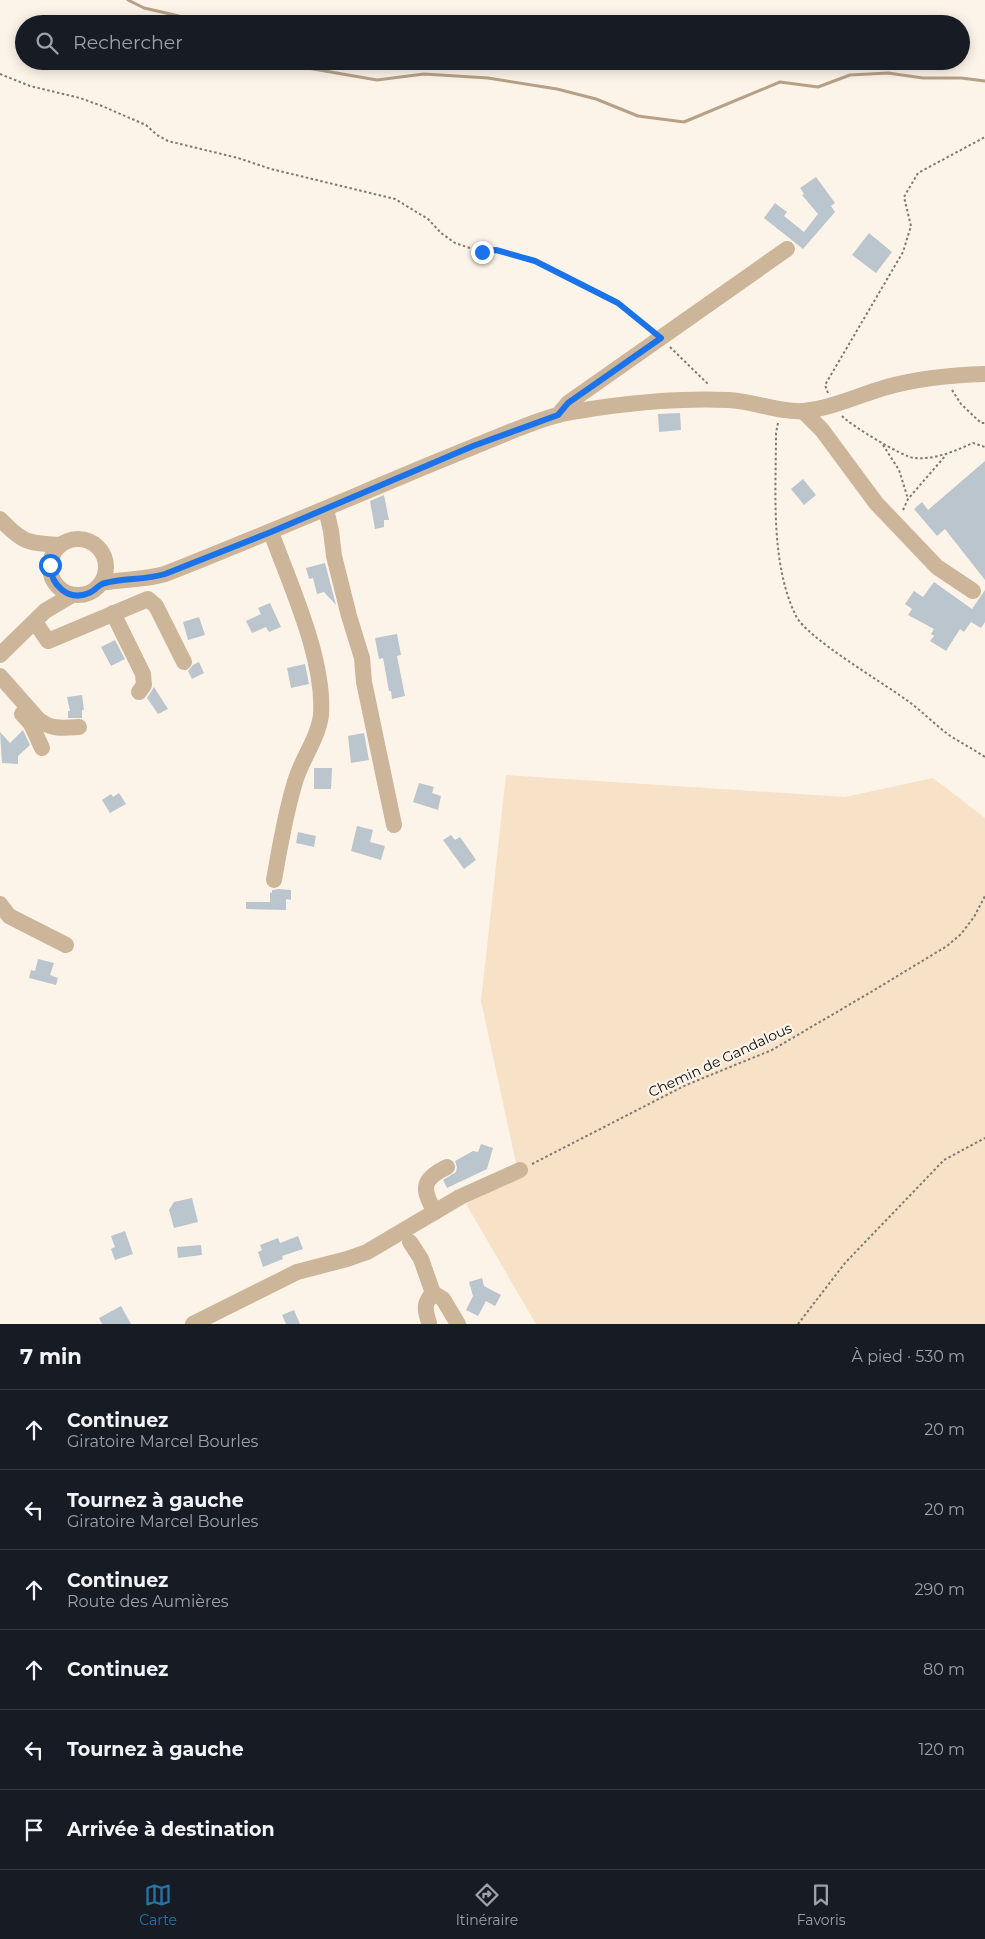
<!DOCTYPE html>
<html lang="fr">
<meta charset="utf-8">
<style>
:root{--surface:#171b24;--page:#242831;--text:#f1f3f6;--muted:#9ea1a6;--line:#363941;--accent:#2675a7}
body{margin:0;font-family:Montserrat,sans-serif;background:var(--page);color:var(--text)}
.stop{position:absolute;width:15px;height:15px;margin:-11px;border:4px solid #1a73e8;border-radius:50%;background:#fff}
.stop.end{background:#1a73e8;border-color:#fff;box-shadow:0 1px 5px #0008}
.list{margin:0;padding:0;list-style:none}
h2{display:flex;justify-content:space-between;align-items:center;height:65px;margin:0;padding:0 20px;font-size:21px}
h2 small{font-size:16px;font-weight:400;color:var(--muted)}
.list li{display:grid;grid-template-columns:32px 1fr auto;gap:15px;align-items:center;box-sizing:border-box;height:80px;padding:0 20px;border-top:1px solid var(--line)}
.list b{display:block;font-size:19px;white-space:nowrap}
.list p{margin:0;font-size:16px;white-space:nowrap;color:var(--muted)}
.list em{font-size:16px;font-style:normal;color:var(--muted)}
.icon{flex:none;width:28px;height:28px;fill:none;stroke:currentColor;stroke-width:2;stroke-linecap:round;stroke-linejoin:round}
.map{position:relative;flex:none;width:985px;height:1324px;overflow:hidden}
.search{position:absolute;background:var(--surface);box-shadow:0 2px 12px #0003;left:15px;right:15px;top:15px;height:55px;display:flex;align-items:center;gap:12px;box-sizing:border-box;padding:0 18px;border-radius:28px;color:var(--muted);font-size:19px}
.sheet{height:545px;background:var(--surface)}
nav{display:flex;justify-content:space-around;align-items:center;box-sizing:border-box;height:70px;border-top:1px solid var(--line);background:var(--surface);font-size:14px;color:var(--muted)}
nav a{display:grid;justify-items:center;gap:2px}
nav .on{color:var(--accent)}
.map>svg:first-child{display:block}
.green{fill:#f7e1c7}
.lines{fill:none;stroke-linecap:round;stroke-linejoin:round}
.stream{stroke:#b6a187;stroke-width:3}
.building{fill:#bac5cd}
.path{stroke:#7f7972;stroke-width:2;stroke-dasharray:2.5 2.5;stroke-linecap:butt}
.minor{stroke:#ccb599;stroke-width:16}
.route{stroke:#1a73e8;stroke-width:6}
.labels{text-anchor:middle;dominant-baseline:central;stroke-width:4.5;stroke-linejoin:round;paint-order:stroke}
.street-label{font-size:14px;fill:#0e0b08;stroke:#fdf4e9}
</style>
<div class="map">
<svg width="985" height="1324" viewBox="0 0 985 1324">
<rect width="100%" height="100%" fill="#fdf4e9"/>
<polygon class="green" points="506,775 845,797 933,778 985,818 985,1324 536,1324 466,1204 519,1177 481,1001"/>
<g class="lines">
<g class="stream">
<polyline points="128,0 144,8 179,16 189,24"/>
<polyline points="267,61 377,80 424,74 488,78 557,89 596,99 638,116 684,122 780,82 818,87 850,75 888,73 923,78 961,78 985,81"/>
</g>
</g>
<g class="building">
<polygon points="816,177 835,203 831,206 835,212 803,249 764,218 775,203 787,212 784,216 804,232 818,214 802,195 804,194 800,188"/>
<polygon points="869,233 892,252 876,273 852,255"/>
<polygon points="680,413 681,430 659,432 658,414"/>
<polygon points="985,461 985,580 945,529 937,536 914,509 922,502 928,510"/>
<polygon points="803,479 816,495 804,505 791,489"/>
<polygon points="384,495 389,520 384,520 384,527 375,529 370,501"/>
<polygon points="325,563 336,605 324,592 317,594 313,578 309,579 306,568"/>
<polygon points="934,582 972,609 985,590 985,622 981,628 971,622 964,632 960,629 946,651 930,641 934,636 931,634 934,629 908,615 912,609 905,604 914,591 923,597"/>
<polygon points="270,603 281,627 269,632 266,627 252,633 246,621 261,614 258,608"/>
<polygon points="199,617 205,635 188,640 183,622"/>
<polygon points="397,634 401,655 397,656 405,696 392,699 391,691 389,691 383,658 379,659 375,638"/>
<polygon points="115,640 125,659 111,666 101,647"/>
<polygon points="199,662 204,673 192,679 188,671 193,665"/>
<polygon points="305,664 309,684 291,688 287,668"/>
<polygon points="154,687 168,709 158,714 147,698"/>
<polygon points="82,695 84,710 82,710 82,718 68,718 68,711 70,711 67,697"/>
<polygon points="23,730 30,745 18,756 18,764 2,763 0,732 10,743"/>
<polygon points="364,733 369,760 351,763 348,736"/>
<polygon points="314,768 332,768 331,789 314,789"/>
<polygon points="419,783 434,787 432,793 441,796 438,810 413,802"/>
<polygon points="119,793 126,804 110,813 102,800 111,794 113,797"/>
<polygon points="357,826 373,830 370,842 385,846 381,860 351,851"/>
<polygon points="298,832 316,836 314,847 296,843"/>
<polygon points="451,835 455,840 460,837 476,860 464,869 443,840"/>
<polygon points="279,889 291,890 291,900 286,899 286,910 246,909 246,902 270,902 270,892 272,893 272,890"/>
<polygon points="38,959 54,963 50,975 58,978 56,985 29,978 31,970 35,971"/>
<polygon points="481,1144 493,1148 487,1169 447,1188 443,1180 456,1172 457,1167 455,1161 473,1151 478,1152"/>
<polygon points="192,1198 198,1222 174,1228 169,1210 174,1202"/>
<polygon points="125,1231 133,1254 115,1260 111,1249 115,1247 111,1236"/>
<polygon points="298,1236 303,1249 282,1256 283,1259 263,1267 258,1252 262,1250 260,1245 278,1238 280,1243"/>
<polygon points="201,1245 202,1255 178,1258 177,1247"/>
<polygon points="482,1278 484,1286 501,1295 495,1306 486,1301 478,1316 466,1310 473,1296 469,1282"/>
<polygon points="121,1306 131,1324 102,1324 99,1318"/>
<polygon points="294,1310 300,1324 286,1324 282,1315"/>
</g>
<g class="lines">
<g class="path">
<polyline points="0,74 30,86 80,98 102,106 146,125 157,135 168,141 238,158 271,169 395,199 428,219 441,233 455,243 482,252 496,250 535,261 618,303 650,328"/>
<polyline points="670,347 709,385"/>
<polyline points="952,390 961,404 981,423 985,423"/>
<polyline points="828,393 825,385 903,252 911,226 904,197 918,173 985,137"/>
<path d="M 842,416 C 850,425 903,457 914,458 C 935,460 955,451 973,443 L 985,447"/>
<path d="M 778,423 L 776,433 C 776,491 770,563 796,616 C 807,638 882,682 905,699 C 921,710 934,724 949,735 C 961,743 973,749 985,757"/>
<polyline points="883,445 899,470 908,499"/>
<polyline points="903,510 908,499 946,455"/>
<polyline points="532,1164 686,1085 772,1050 871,992 947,946 961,934 974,917 985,896"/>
<polyline points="798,1324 845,1263 944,1160 985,1138"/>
</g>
<g class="minor">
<polyline points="803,411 822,430 876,503 937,567 973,591"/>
<polyline points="558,415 568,403 787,249"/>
<polyline points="326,509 331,531 334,556 349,616 362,658 364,682 394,825"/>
<path d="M 0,519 C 23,543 27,543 60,545"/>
<path d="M 271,532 C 290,585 325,659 321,715 C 318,739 301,760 295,782 C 285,814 280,847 274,880"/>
<circle cx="78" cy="567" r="28"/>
<path d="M 102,583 C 123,579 145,580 165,574 C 252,540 338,503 424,467 C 453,455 483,443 512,431 C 533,423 555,414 578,411 C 627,403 678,398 728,400 C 754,401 779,413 804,411 C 833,408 859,395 887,387 C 919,378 952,375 985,374"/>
<polyline points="113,613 143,674 144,685 139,692"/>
<polyline points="35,622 48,641 148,599 156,606 184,662"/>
<polyline points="0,655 45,611 72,595"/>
<path d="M 0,676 L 38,719 C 51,730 63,728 79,727"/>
<polyline points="22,714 31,724 42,748"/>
<polyline points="0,904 9,916 66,945"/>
<path d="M 435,1212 C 421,1188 422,1179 447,1167"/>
<path d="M 410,1242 L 421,1259 L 433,1293 C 423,1304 425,1310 429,1323"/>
<polyline points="433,1293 443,1299 458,1324"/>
<polyline points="193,1324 297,1272 347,1259 367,1252 460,1197 520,1170"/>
</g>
</g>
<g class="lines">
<path class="route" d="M 50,565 C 51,585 68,602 89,593 C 95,591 99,584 105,583 C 125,578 145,580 165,574 L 271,532 L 473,446 L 558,415 L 568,403 L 661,338 L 618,303 L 535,261 L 496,250 L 482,252"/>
</g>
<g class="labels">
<g class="street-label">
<text transform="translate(720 1060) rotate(-25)">Chemin de Gandalous</text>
</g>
</g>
</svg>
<div class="stop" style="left:50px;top:565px"></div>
<div class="stop end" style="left:482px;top:252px"></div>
<div class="search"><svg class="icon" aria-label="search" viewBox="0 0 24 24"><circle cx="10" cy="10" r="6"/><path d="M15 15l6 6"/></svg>Rechercher</div>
</div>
<section class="sheet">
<h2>7 min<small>À pied · 530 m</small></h2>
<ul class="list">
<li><svg class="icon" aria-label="ahead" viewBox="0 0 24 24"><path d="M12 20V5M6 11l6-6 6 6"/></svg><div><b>Continuez</b><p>Giratoire Marcel Bourles</p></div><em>20 m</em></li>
<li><svg class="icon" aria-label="left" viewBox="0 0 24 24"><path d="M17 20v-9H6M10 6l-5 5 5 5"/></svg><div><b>Tournez à gauche</b><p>Giratoire Marcel Bourles</p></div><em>20 m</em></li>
<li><svg class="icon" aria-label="ahead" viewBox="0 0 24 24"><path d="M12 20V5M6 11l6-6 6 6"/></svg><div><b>Continuez</b><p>Route des Aumières</p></div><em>290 m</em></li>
<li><svg class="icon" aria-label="ahead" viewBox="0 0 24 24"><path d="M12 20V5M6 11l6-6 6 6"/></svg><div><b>Continuez</b></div><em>80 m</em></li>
<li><svg class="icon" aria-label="left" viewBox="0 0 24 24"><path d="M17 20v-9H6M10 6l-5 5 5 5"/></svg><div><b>Tournez à gauche</b></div><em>120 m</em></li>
<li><svg class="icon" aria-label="arrive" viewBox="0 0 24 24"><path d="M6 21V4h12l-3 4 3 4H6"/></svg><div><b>Arrivée à destination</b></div></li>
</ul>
</section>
<nav>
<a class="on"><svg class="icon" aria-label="map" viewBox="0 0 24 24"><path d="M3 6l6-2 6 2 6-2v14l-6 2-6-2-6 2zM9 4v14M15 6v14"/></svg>Carte</a>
<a><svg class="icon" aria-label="directions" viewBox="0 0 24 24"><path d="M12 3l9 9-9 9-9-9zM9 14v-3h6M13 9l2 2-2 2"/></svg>Itinéraire</a>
<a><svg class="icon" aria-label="saved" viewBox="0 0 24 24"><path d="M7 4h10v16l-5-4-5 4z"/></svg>Favoris</a>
</nav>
